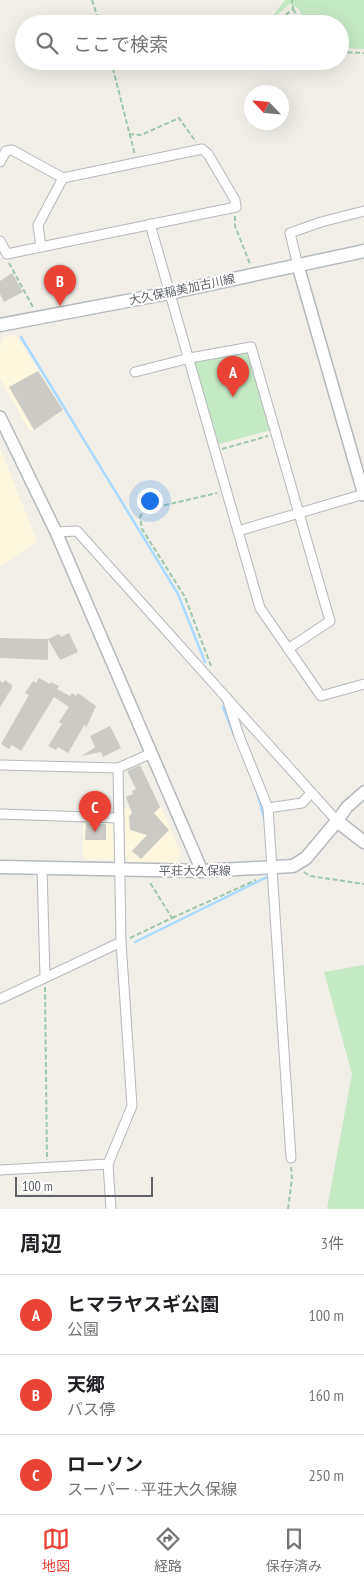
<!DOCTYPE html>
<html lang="ja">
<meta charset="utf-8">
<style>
:root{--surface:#fff;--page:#f6f6f6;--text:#202124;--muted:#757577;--line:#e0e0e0;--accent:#ea4335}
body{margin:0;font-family:"PT Sans Narrow","Noto Sans JP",sans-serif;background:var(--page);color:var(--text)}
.compass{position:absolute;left:244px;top:85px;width:45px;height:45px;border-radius:50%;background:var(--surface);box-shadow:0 5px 20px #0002;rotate:296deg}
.scale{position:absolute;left:15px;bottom:12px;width:138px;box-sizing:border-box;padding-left:5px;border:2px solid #5f6368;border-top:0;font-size:14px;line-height:18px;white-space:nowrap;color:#5f6368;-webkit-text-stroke:4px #fff;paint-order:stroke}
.you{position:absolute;left:149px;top:500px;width:18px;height:18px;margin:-12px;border:4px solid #fff;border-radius:50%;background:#1a73e8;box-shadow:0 0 0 8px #1a73e833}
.badge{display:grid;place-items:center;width:32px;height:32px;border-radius:50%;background:var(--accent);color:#fff;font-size:16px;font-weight:700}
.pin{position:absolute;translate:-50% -41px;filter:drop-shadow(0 1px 2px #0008)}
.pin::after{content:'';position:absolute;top:26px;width:18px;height:15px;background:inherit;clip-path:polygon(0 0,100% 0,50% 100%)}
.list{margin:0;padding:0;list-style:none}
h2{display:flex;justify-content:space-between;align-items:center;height:65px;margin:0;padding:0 20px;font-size:21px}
h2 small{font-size:16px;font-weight:400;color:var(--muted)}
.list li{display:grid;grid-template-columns:32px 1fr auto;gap:15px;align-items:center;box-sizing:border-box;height:80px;padding:0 20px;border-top:1px solid var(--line)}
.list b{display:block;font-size:19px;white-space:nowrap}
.list p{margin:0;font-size:16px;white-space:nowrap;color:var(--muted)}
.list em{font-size:16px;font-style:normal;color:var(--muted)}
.icon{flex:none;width:28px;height:28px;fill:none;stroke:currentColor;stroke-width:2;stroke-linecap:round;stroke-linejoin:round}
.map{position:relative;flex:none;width:364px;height:1209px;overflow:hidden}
.search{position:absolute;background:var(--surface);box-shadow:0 5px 20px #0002;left:15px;right:15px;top:15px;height:55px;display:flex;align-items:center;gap:12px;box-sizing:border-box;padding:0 18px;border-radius:28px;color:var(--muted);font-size:19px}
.sheet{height:305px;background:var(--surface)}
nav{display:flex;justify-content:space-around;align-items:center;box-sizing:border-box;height:70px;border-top:1px solid var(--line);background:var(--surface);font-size:14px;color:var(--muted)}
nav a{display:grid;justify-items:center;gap:2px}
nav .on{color:var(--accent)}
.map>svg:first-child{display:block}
.commercial{fill:#fef7e0}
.green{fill:#c5e8c5}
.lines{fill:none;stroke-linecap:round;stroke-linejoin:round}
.stream{stroke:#aadaff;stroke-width:2.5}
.building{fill:#cccac5}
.minor-casing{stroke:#b5b8bc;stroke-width:11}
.tertiary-casing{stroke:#b5b8bc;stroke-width:14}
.secondary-casing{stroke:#b6babf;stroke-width:15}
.path{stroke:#9cc7a9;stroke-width:2;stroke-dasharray:5 2.5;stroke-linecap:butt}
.minor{stroke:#fff;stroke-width:9}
.tertiary{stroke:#fff;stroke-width:11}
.secondary{stroke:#fff;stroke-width:12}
.labels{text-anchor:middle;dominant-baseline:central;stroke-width:4;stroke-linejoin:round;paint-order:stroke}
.street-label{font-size:12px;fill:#5f6368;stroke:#fff}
</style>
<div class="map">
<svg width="364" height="1209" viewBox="0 0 364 1209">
<rect width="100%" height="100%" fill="#f1efe8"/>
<g class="commercial">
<polygon points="16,335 64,411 30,432 0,379 0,346 4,337"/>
<polygon points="0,448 37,541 0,567"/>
<polygon points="124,808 162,808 181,854 177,863 130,862 126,857"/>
<polygon points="83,821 112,822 116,857 114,860 83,860"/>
</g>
<g class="green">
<polygon points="285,0 364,0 364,49 340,48 340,24 307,24 298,8 290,4 267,23"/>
<polygon points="244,351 248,352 271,430 219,444 194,364 197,360"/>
<polygon points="364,965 364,1209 327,1209 352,1074 324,972"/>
</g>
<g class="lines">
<g class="stream">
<polyline points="21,337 178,594 205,662"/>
<polyline points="223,707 236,740"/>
<polyline points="257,792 264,818"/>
<polyline points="135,942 267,877"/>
</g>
</g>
<g class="building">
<polygon points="12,273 23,292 4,302 0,294 0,281"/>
<polygon points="38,371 63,410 34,430 9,387"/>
<polygon points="69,633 78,652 60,660 48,639 59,634 61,637"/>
<polygon points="0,638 48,639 48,660 0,658"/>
<polygon points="39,678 50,684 51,682 59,686 57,689 70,696 72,693 76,696 78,693 96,706 86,728 85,724 68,753 58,747 56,750 48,746 62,724 59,722 69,707 54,697 21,751 12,745 9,749 1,744 29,695 25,693 33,681 36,683"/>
<polygon points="5,680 12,685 12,688 0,707 0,681 3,683"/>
<polygon points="110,726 121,748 103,757 101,752 82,756 95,747 90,736"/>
<polygon points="140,765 160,807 154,813 169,830 141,859 132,851 147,835 130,830 129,816 132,813 126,797 133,794 132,791 136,789 127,771"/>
<polygon points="86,823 106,824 106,840 85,840"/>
</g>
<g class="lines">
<g class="minor-casing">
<g id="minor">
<polyline points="0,162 6,151 12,150 63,178 202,149 208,154 235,200 236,207 7,254 0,241"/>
<polyline points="150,224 260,608 321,696 364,684"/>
<polyline points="41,247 38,225 63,178"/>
<polyline points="298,266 290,233 321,222 364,211"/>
<polyline points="135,372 190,358 251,347 330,621 288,649"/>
<polyline points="238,531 364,494"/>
<polyline points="56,532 77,531 337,821"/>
<polyline points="227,698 239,736 268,808 291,1158"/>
<polyline points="0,765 118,768 152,753"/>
<polyline points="268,808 302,803 310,794"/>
<polyline points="0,814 119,818"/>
<polyline points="42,868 45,977"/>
<polyline points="0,999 121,942"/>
<polyline points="108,1164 111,1209"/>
<polyline points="0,1170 108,1164 132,1106 121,942 118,768"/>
</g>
</g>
<g class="tertiary-casing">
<g id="tertiary">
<polyline points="298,266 364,495"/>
<polyline points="0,417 56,532 202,871"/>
<polyline points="337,821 347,807 364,792"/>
</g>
</g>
<g class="secondary-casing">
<g id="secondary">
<polyline points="0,325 169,293 364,251"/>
<polyline points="0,867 202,871 293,866 306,858 337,821 364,842"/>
</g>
</g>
<g class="path">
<polyline points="92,0 100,24"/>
<polyline points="293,9 302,24"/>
<polyline points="274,24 293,9 292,0"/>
<polyline points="340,52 364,53"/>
<polyline points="111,61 135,155"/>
<polyline points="129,134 141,135 179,118 196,142"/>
<polyline points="235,216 235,226 250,264"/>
<polyline points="9,263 34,309"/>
<polyline points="222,449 268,436"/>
<polyline points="211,666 185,597 142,529 140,517 144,510 217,493"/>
<polyline points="304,872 310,876 364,884"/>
<polyline points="172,918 256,880"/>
<polyline points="130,938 172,918 149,881"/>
<polyline points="45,987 47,1160"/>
<polyline points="288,1209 292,1178 291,1167"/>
</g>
<use href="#minor" class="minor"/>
<use href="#tertiary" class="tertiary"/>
<use href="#secondary" class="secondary"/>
</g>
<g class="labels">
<g class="street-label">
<text transform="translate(182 289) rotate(-12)">大久保稲美加古川線</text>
<text x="195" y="870">平荘大久保線</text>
</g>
</g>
</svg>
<svg class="compass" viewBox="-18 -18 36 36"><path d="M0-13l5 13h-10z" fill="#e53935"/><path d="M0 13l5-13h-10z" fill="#757577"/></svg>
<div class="scale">100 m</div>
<div class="you"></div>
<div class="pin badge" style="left:233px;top:397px">A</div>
<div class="pin badge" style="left:60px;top:306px">B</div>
<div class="pin badge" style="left:95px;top:832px">C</div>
<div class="search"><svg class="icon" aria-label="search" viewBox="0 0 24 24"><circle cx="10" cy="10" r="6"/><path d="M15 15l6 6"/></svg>ここで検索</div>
</div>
<section class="sheet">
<h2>周辺<small>3件</small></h2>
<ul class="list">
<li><span class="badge">A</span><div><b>ヒマラヤスギ公園</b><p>公園</p></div><em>100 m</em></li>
<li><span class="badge">B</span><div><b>天郷</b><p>バス停</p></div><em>160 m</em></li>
<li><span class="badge">C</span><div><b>ローソン</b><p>スーパー · 平荘大久保線</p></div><em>250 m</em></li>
</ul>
</section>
<nav>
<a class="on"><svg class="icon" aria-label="map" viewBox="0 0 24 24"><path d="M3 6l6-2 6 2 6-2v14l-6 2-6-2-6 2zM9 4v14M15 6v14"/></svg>地図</a>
<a><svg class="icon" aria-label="directions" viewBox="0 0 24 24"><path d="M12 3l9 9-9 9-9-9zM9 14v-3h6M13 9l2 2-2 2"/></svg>経路</a>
<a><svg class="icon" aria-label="saved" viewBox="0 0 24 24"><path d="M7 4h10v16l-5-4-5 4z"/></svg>保存済み</a>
</nav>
